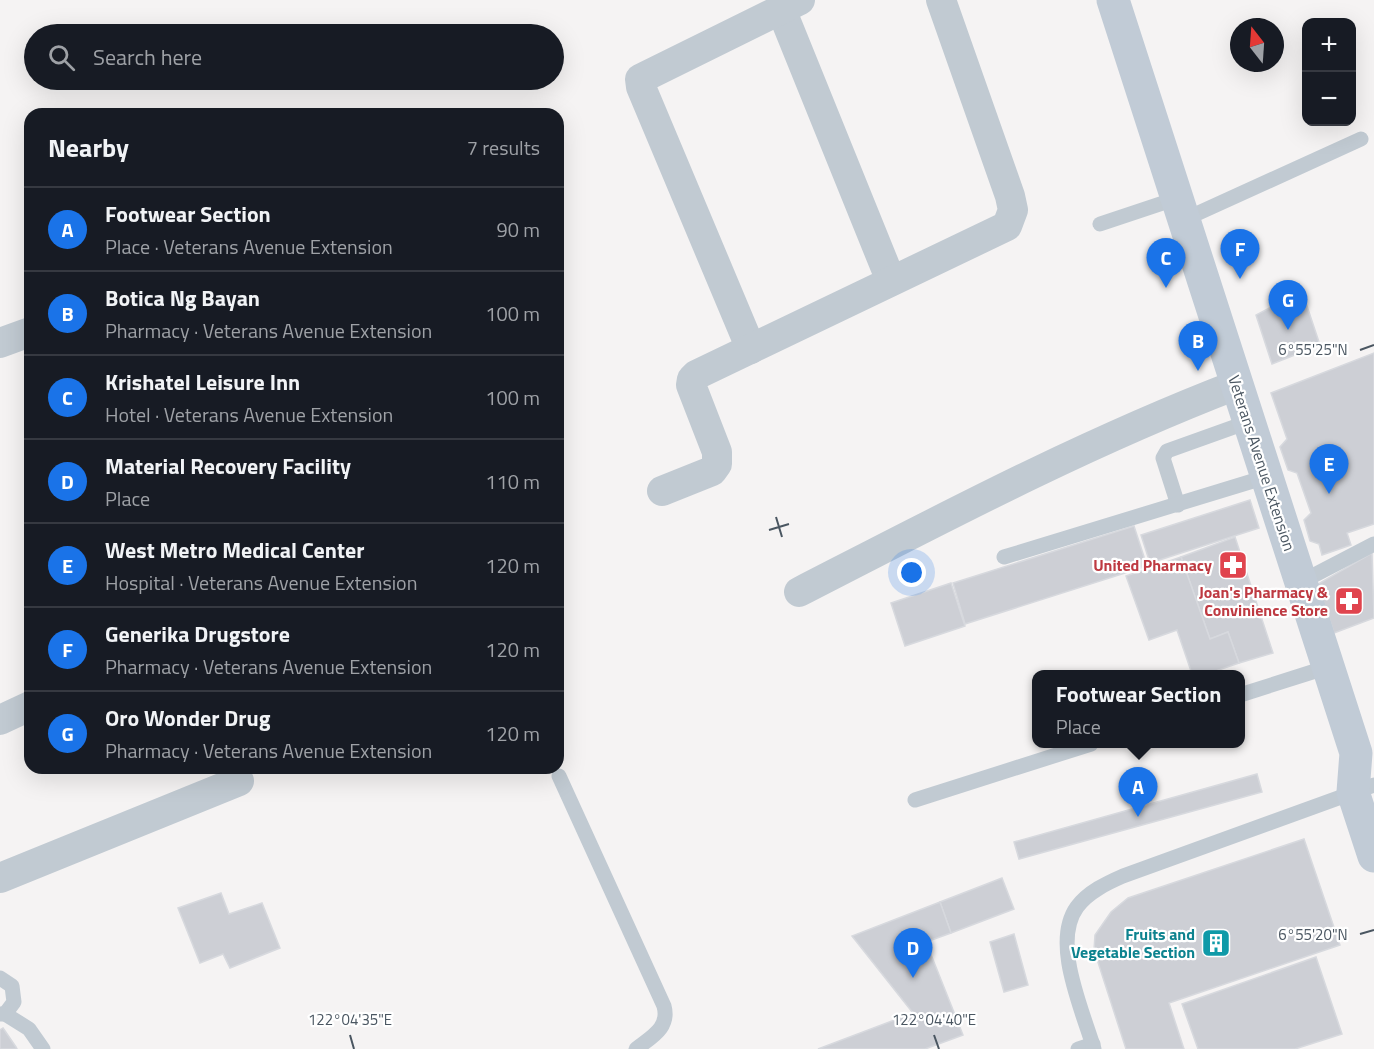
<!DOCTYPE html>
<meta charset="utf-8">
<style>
:root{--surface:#171b24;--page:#20242c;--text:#f1f3f6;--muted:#9ea1a6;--line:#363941;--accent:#1a73e8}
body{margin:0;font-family:"Titillium Web",sans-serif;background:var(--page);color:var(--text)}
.controls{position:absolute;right:18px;top:18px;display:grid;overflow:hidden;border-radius:12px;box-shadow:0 6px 24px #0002}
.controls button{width:54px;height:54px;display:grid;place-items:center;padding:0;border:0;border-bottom:2px solid var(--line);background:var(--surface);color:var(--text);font:30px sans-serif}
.compass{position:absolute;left:1230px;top:18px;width:54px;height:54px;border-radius:50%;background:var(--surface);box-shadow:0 6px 24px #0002;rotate:343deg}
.you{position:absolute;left:912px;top:573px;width:21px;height:21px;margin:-15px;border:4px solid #fff;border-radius:50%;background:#1a73e8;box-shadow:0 0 0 9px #1a73e833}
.badge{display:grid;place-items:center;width:39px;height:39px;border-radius:50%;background:var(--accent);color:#fff;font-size:20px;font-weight:700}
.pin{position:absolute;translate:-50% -50px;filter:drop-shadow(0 2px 3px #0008)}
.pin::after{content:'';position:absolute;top:32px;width:21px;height:18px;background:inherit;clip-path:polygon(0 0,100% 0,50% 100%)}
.popup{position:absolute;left:1032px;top:670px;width:213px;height:78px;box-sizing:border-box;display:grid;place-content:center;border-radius:12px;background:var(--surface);filter:drop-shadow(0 2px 4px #0005);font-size:20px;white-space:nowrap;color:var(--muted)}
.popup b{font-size:22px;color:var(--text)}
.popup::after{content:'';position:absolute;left:50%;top:100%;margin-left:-12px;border:12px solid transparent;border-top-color:var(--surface)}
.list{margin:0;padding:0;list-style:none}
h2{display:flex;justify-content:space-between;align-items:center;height:78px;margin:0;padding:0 24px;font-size:26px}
h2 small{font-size:20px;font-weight:400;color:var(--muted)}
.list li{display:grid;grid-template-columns:39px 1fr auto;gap:18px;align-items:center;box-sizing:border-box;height:84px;padding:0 24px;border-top:2px solid var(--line)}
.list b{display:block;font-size:22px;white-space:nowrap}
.list p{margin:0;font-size:20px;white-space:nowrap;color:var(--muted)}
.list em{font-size:20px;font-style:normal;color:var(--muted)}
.icon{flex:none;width:33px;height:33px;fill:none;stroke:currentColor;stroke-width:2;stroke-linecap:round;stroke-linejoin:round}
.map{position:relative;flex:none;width:1374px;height:1049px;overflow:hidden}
.search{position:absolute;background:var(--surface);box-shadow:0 6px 24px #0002;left:24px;top:24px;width:540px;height:66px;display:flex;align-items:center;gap:15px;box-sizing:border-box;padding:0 21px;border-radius:33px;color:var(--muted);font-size:22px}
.panel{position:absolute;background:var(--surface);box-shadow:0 6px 24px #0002;left:24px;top:108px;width:540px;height:666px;border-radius:18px}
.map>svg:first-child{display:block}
.building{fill:#cdcfd5;stroke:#d7d9de;stroke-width:1.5}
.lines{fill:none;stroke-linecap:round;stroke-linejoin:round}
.service{stroke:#c1cad2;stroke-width:15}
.minor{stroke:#c1cad2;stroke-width:30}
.secondary{stroke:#c1cbd6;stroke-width:33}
.ticks{fill:none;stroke:#4a5661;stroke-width:2}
.labels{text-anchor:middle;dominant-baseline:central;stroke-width:4.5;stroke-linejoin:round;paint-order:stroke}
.street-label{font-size:16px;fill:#4a5661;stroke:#fff}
.health-label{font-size:16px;font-weight:bold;fill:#be3a42;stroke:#fff;text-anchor:end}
.culture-label{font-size:16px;font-weight:bold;fill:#0d838f;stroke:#fff;text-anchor:end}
.ticks-label{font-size:15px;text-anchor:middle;fill:#4a5661;stroke:#fff;stroke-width:4.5;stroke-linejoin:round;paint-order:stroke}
</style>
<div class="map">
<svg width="1374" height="1049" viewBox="0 0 1374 1049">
<rect width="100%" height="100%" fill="#f5f3f3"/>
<g class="building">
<polygon points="1302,291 1320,345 1272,364 1256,315"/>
<polygon points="1374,353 1374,524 1347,533 1351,545 1322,555 1319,544 1310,541 1304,520 1311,513 1297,473 1288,470 1280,447 1287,439 1271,393"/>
<polygon points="1250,500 1259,528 1150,563 1141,535"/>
<polygon points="1134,526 1147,566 965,624 953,583"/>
<polygon points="1235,537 1273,653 1239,663 1228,632 1210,639 1181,557"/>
<polygon points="1372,553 1374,618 1334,633 1318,584"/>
<polygon points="1181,557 1210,639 1228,632 1239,663 1207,674 1192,674 1177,630 1149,640 1126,576"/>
<polygon points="951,583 965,626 905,646 891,603"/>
<polygon points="1257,774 1262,792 1019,859 1014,842"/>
<polygon points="1304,839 1340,945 1169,1003 1184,1049 1126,1049 1094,950 1095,935 1111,912 1128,898"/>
<polygon points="1002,878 1014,909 951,933 940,902"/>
<polygon points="221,893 229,914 262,903 280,948 230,968 223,954 200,963 178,908"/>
<polygon points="940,902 951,933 926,942 963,1035 925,1049 818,1049 913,1013 852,936"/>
<polygon points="1014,934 1028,985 1004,992 990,942"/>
<polygon points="1316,957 1342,1034 1295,1049 1198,1049 1182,1004"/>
<polygon points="3,1028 16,1047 17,1049 0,1049 0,1030"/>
</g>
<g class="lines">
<g class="service">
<polyline points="1183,220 1361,139"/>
<polyline points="1100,224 1175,199"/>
<polyline points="1178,505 1163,458 1167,451 1248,422"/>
<polyline points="1004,557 1266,477"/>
<polyline points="1301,582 1374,544"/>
<polyline points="1240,695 1328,667"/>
<path d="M 559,776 L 664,1006 C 670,1028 651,1037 636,1049"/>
<polyline points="915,800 1091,744"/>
<polyline points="0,978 12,986 14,1002 5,1014"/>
<polyline points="0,1014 5,1014 29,1029 43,1049"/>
<polyline points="1078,1049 1093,1044"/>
<path d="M 1094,1049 C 1083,1011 1051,943 1077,907 C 1088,892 1107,883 1123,876 L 1374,785"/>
</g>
<g class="minor">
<polyline points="781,9 891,281"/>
<polyline points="0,343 30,332"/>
<polyline points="751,349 641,87 640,79 800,0"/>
<polyline points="662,491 712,471 717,464 717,452 691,385 692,379 696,375 1007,226 1013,210 1010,196 941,0"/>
<path d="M 799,592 C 943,518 1085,443 1236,385"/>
<polyline points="0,720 30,706"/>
<polyline points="0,878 239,781"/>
</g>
<polyline class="secondary" points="1113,0 1356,753 1353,792 1374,856"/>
</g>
<path class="ticks" d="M 1360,350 L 1374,345M 776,517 L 782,537M 769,530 L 789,524M 1360,934 L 1374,930M 350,1035 L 354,1049M 934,1035 L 939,1049"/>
<defs>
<g id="pharmacy-square" transform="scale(1.5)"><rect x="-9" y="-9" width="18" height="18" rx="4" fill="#e0444e" stroke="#fff"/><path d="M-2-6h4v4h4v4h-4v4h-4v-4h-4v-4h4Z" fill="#fff"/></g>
<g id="building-square" transform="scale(1.5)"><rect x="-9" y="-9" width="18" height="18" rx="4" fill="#0f9aa8" stroke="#fff"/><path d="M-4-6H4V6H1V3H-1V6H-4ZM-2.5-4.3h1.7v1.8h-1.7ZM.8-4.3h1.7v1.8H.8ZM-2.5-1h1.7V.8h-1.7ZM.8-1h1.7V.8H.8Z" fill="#fff"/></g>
</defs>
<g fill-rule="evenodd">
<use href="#pharmacy-square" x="1233" y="565"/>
<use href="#pharmacy-square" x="1349" y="601"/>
<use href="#building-square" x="1216" y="943"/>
</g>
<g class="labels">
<g class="street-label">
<text transform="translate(1262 463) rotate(72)">Veterans Avenue Extension</text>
</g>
<g class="health-label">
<text x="1212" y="565">United Pharmacy</text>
<text x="1328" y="592">Joan's Pharmacy &amp;<tspan x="1328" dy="18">Convinience Store</tspan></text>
</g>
<g class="culture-label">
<text x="1195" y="934">Fruits and<tspan x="1195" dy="18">Vegetable Section</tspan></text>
</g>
</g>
<g class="ticks-label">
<text x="1313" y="355">6°55'25"N</text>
<text x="1313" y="940">6°55'20"N</text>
<text x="350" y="1025">122°04'35"E</text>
<text x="934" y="1025">122°04'40"E</text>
</g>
</svg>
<div class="controls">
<button>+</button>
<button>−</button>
</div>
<svg class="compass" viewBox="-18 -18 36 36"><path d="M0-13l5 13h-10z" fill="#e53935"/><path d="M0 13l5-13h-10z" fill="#9ea1a6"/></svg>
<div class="you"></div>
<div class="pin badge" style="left:1138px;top:817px">A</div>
<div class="popup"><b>Footwear Section</b>Place</div>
<div class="pin badge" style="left:1198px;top:371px">B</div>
<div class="pin badge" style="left:1166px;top:288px">C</div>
<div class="pin badge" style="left:913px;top:978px">D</div>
<div class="pin badge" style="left:1329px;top:494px">E</div>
<div class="pin badge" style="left:1240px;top:279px">F</div>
<div class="pin badge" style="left:1288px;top:330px">G</div>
<div class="search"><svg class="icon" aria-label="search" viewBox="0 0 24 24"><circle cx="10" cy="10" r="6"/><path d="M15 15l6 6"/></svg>Search here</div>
<section class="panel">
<h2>Nearby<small>7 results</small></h2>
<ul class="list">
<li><span class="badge">A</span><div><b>Footwear Section</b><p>Place · Veterans Avenue Extension</p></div><em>90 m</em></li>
<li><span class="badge">B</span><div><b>Botica Ng Bayan</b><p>Pharmacy · Veterans Avenue Extension</p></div><em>100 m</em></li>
<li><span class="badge">C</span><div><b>Krishatel Leisure Inn</b><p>Hotel · Veterans Avenue Extension</p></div><em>100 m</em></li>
<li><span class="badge">D</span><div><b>Material Recovery Facility</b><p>Place</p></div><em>110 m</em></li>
<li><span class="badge">E</span><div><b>West Metro Medical Center</b><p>Hospital · Veterans Avenue Extension</p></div><em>120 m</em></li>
<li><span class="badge">F</span><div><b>Generika Drugstore</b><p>Pharmacy · Veterans Avenue Extension</p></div><em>120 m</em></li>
<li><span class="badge">G</span><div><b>Oro Wonder Drug</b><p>Pharmacy · Veterans Avenue Extension</p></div><em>120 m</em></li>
</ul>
</section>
</div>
